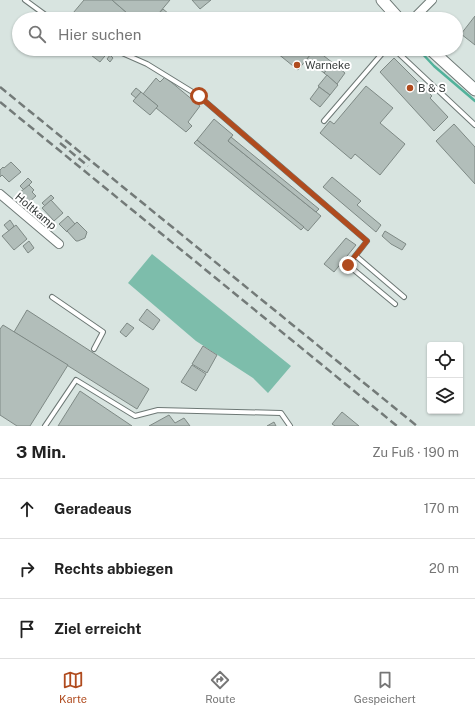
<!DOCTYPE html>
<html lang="de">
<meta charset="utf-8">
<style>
:root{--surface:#fff;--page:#f2f2f2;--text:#222;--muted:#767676;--line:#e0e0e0;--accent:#b04b1e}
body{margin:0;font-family:"Public Sans",sans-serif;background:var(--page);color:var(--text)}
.controls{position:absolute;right:12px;bottom:12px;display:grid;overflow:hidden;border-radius:4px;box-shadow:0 1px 3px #0004}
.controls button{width:36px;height:36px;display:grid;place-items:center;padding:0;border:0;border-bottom:1px solid var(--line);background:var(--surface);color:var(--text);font:20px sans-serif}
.stop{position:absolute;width:12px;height:12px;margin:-9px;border:3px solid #b04b1e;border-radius:50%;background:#fff}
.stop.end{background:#b04b1e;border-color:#fff;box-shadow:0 1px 4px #0008}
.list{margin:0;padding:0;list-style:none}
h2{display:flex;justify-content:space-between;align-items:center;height:52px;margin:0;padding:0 16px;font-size:17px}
h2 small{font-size:13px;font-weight:400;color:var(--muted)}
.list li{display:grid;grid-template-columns:26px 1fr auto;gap:12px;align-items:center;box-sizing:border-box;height:60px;padding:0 16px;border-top:1px solid var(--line)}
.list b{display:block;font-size:15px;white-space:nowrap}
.list em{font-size:13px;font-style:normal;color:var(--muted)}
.icon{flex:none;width:22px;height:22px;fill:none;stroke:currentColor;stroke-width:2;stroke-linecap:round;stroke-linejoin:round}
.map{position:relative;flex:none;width:475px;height:426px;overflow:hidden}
.search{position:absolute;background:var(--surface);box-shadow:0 1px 3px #0004;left:12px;right:12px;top:12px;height:44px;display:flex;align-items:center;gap:10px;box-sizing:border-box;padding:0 14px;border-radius:22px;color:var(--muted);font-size:15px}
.sheet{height:232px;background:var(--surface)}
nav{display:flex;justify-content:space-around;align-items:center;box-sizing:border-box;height:56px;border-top:1px solid var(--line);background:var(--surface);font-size:11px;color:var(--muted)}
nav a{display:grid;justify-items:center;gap:2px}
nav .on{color:var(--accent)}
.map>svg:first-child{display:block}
.green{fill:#7dbdab}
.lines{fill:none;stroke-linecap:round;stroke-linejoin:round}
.stream{stroke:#52b29b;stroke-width:2.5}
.building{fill:#b2beba;stroke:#7e8985}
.lane-casing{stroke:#6d7875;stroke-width:6}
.street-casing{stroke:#6d7875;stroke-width:10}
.secondary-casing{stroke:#6d7875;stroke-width:13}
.lane{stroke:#fff;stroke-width:4}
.street{stroke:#fff;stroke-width:8}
.secondary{stroke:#fff;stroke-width:11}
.rail{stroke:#737a78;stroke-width:2.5;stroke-dasharray:8 4;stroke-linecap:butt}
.route{stroke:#b04b1e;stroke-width:5}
.poi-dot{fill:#b04b1e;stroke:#fff;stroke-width:1.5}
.labels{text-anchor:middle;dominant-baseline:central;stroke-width:4;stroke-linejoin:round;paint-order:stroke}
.poi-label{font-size:11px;fill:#363b3a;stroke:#fff;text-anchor:start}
.street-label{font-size:11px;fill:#363b3a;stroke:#fff}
</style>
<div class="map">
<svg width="475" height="426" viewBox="0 0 475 426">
<rect width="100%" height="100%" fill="#d8e4e0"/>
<polygon class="green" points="152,254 291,366 268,393 253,378 196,341 128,283"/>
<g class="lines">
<polyline class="stream" points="418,49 434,66 475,101"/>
</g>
<g class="building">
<polygon points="84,0 112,0 134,19 68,19"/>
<polygon points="112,0 170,0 154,19 134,19"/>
<polygon points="192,0 211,0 200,9"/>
<polygon points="163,9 175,19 154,19"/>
<polygon points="475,16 475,45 461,34"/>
<polygon points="89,49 104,49 109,51 100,62 87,52"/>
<polygon points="135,49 155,49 150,55"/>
<polygon points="280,49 315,49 298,70 277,53"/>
<polygon points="315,49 333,63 324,73 307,59"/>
<polygon points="359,49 368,49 369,51 364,55"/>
<polygon points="110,55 113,58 110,62 107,59"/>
<polygon points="394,58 432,96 430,98 448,117 434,131 380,72"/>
<polygon points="333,63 345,73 337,84 324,73"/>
<polygon points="327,75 338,85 330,95 318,86"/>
<polygon points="165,77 200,106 188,122 192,126 186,132 156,108 158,106 143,94 156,78 160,82"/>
<polygon points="366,86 393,108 380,123 405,144 380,175 355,154 351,159 320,133 330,121 334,124"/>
<polygon points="319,87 330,95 320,107 310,99"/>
<polygon points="136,88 141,92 136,98 131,94"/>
<polygon points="141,92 158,106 150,115 133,101"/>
<polygon points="214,119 233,135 228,141 321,216 308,231 197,140"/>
<polygon points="454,124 475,147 475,184 436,141"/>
<polygon points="231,137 319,209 316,212 228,141"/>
<polygon points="197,140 304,227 301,230 194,143"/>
<polygon points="11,162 21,172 9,182 2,175 0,177 0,170 3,167 4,168"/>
<polygon points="332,177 361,201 357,205 381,225 376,232 323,187"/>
<polygon points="28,178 32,182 24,190 20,186"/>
<polygon points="29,185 34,190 32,192 36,196 28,203 19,193"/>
<polygon points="51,195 54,198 45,206 42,203"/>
<polygon points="51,200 63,213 54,221 42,208"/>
<polygon points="68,216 75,224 67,232 59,224"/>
<polygon points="10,220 14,226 9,231 4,225"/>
<polygon points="77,222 87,232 85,238 78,241 76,241 67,231"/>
<polygon points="16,225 27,239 14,250 2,236"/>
<polygon points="385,231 406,244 402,250 391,244 382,236"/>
<polygon points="346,238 356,245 334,272 324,264"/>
<polygon points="29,241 34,248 28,253 23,246"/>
<polygon points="147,309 160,320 153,330 139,320"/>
<polygon points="27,310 149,389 137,409 14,332"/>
<polygon points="127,323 134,328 126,337 120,332"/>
<polygon points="3,325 68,365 30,426 17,426 0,415 0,329"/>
<polygon points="203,346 217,355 207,373 192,364"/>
<polygon points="192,365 206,374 196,391 181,382"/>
<polygon points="80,391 132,426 58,426"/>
<polygon points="342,412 359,426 335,426 332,424"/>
<polygon points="169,415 175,423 184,418 190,426 149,426"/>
<polygon points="274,422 276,426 267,426"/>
</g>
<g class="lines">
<g class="lane-casing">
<g id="lane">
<polyline points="25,0 51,19"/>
<polyline points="113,49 147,64 199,96 367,241 348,265 395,304"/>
<polyline points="394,49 475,125"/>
<polyline points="324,121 386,49"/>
<polyline points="356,256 404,297"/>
<polyline points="52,297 103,332 94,349"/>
<polyline points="45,426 76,380 135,416 158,410 281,413 290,426"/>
</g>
</g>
<g class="street-casing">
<g id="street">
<polyline points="413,19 432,0"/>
<polyline points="0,194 59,244"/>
</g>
</g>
<g class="secondary-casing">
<g id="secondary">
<polyline points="382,0 399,19"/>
<polyline points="430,49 475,90"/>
</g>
</g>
<use href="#lane" class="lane"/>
<use href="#street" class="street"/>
<use href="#secondary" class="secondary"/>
<g class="rail">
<polyline points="0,87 417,426"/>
<polyline points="0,102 397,426"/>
<polyline points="60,143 88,166"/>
</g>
</g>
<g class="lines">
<polyline class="route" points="199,96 367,241 348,265"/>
</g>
<g class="poi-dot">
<circle cx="297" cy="65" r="4"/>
<circle cx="410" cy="88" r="4"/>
</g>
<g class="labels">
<g class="poi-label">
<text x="305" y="65">Warneke</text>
<text x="418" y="88">B &amp; S</text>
</g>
<g class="street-label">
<text transform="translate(36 211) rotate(40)">Holtkamp</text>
</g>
</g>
</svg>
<div class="controls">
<button><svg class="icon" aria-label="locate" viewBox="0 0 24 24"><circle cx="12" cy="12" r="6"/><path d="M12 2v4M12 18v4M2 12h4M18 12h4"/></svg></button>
<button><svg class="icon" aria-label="layers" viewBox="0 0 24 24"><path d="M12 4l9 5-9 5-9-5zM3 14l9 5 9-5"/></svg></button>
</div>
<div class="stop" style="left:199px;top:96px"></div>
<div class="stop end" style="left:348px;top:265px"></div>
<div class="search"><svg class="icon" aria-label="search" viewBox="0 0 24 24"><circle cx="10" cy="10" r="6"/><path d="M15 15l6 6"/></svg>Hier suchen</div>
</div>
<section class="sheet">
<h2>3 Min.<small>Zu Fuß · 190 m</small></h2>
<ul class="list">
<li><svg class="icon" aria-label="ahead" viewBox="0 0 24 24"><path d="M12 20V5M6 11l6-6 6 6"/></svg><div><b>Geradeaus</b></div><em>170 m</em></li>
<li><svg class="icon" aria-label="right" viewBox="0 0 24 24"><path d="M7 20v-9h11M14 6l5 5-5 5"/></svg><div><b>Rechts abbiegen</b></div><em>20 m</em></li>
<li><svg class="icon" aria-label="arrive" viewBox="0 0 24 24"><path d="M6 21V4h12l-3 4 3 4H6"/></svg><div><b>Ziel erreicht</b></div></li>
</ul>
</section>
<nav>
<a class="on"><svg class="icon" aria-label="map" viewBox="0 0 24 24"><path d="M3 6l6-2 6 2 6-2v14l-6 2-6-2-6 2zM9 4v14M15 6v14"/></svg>Karte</a>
<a><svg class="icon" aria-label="directions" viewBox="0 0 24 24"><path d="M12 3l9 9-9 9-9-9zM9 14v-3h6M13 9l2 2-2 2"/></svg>Route</a>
<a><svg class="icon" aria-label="saved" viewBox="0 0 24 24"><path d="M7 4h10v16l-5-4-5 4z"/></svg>Gespeichert</a>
</nav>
